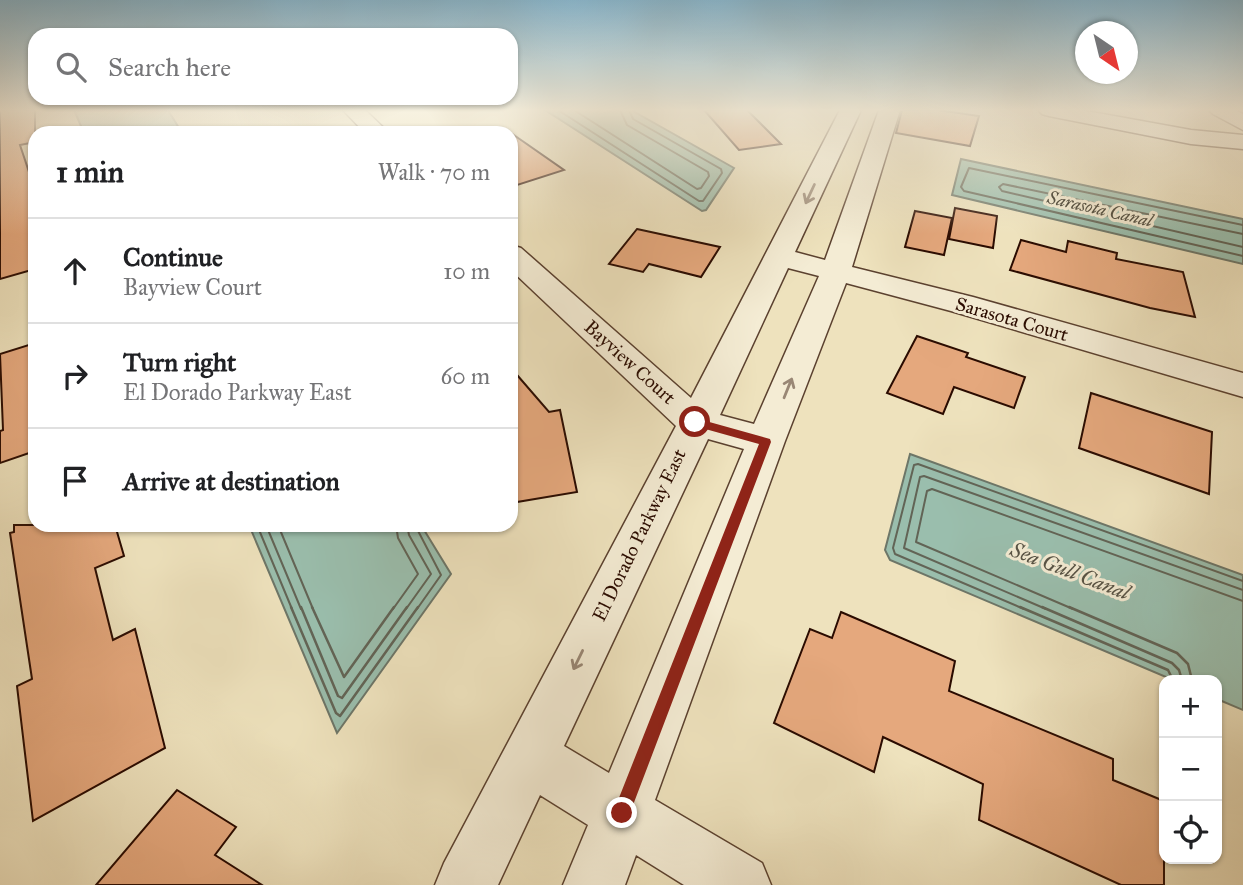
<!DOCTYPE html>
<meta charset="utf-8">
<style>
:root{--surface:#fff;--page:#f6f6f6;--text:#202124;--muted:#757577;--line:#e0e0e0}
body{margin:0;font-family:"IM FELL Great Primer",serif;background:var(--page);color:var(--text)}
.controls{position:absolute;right:21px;bottom:21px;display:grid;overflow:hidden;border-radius:14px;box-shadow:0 2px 5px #0004}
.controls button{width:63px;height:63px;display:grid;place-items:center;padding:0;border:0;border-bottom:2px solid var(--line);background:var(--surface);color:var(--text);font:35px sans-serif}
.compass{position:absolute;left:1075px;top:21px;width:63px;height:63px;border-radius:50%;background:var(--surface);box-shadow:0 2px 5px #0004;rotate:145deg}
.stop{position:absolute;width:21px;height:21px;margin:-16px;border:5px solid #8f2418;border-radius:50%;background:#fff}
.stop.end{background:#8f2418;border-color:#fff;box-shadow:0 2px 7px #0008}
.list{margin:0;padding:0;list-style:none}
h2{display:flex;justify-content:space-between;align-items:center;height:91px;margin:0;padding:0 28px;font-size:30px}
h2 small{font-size:23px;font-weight:400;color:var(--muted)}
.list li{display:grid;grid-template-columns:46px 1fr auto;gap:21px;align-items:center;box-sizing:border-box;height:105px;padding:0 28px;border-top:2px solid var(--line)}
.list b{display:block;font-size:26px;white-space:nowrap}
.list p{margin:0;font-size:23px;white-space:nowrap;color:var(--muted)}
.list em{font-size:23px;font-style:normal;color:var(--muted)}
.icon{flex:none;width:38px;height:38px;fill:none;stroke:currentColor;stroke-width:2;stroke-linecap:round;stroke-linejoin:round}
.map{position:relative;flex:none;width:1243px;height:885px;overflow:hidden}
.search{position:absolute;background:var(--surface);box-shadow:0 2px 5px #0004;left:28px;top:28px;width:490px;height:77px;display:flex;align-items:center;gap:18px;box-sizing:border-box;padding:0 24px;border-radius:21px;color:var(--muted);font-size:26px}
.panel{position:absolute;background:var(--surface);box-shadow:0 2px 5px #0004;left:28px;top:126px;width:490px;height:406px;border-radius:21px}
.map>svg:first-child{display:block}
.water{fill:#9abead;stroke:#6d7668;stroke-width:2}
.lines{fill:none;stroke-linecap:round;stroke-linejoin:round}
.shore-far1{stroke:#626456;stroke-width:2}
.shore{stroke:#626456;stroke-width:2.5}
.building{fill:#e5a87d;stroke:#2a0b00;stroke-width:2}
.minor-casing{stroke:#5b412f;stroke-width:3}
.minor{fill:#f4ecd4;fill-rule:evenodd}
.oneway{stroke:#998775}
.route{fill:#8f2418}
.labels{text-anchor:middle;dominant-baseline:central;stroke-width:6;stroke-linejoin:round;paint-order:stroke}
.far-water-label{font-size:18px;font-style:italic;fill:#575345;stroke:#f4ecd4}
.street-label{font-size:19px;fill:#2a0b00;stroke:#f4ecd4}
.water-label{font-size:21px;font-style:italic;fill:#575345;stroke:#f4ecd4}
</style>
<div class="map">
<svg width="1243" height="885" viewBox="0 0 1243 885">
<rect width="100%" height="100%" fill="#eee2bd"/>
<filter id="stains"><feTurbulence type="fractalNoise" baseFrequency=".00286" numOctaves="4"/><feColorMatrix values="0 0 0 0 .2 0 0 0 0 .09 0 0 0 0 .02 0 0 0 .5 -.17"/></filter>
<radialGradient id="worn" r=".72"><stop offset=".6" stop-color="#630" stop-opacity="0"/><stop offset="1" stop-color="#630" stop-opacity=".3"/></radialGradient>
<g class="water">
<polygon points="74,110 168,110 182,133 84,133"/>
<polygon points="545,110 631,110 734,168 706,210 702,211"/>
<polygon points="961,159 1243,219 1243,264 952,195"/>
<polygon points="910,454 1243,575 1243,710 1217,699 1217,680 1173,680 890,560 885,550"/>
<polygon points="249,525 421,525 451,574 337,733"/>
</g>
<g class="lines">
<g class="shore-far1">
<polyline points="558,110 699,201 703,201 722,173 721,169 633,119 629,110"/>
<polyline points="574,110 697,189 701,188 709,176 708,172 627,125 620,110"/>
<polyline points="1243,225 969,168 961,187 964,191 1243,256"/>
<polyline points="1243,234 1003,184 999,187 1002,191 1243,247"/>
<polyline points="257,525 292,609"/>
<polyline points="266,525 301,609"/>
<polyline points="278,525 313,609"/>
<polyline points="415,525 441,575 417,609"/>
<polyline points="393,609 418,574 398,538 396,525"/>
<polyline points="406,609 431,574 409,535 407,525"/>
<polyline points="1024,609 895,554 893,548 914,465 918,464 1243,581"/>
<polyline points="1046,609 904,548 920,477 924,476 1243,590"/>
<polyline points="1073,609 916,542 927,491 932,489 1243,601"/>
</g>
<g class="shore">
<polyline points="291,607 336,713 340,716 418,607"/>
<polyline points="301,607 338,696 342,698 407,607"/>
<polyline points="312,607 344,677 394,607"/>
<polyline points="1020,607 1168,670 1173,680"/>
<polyline points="1042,607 1172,663 1179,670 1182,680"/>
<polyline points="1069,607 1177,653 1188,664 1192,680"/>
</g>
</g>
<g class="building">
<polygon points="0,110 35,110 35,142 20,145 35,190 35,269 0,279"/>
<polygon points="704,110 747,110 781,144 739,150"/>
<polygon points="902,110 938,110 979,116 970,146 896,133"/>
<polygon points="511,133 564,170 511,187"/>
<polygon points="955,208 997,216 993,248 949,239"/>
<polygon points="915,211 952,218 944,255 905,247"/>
<polygon points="637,229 720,247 701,277 649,264 643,272 609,264"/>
<polygon points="1021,240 1066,252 1068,241 1117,253 1116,259 1183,272 1195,317 1150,308 1010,270"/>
<polygon points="917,336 968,353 966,357 1025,377 1014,408 954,387 943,414 887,393"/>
<polygon points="35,343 35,451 0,463 0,431 3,430 0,354"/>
<polygon points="511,368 549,412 560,410 577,492 511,503"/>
<polygon points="1091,393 1212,432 1209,494 1079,448"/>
<polygon points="14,525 115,525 124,556 95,568 113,640 135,629 165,748 33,821 17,686 32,679 10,533 14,532"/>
<polygon points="841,612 955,661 949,691 1113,759 1113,780 1164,801 1164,885 1121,885 979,820 983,784 883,737 874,772 774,723 810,629 832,638"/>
<polygon points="177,790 236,827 215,855 262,885 96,885"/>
</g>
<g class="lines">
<g class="minor-casing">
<g id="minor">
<polygon points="343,110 365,110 389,133 365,133"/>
<path d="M 840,110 L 861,110 L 795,252 L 825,260 L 879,110 L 900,110 L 852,267 L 973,297 L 1243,373 L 1243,397 L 951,311 L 846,283 L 785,441 L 655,800 L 762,863 L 771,885 L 684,885 L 636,855 L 625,885 L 563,885 L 588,825 L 540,795 L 498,885 L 435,885 L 444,863 L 676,426 L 511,270 L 511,245 L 521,248 L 691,398 ZM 788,268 L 819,276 L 754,424 L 720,415 ZM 708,439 L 744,449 L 609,773 L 564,746 Z"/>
<polygon points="1038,110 1081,110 1191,130 1243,135 1243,149 1191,144 1049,116 1042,114"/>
<polygon points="1209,110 1235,110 1243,114 1243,130 1213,114"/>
</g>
</g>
<use href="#minor" class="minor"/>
</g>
<defs><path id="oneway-shaft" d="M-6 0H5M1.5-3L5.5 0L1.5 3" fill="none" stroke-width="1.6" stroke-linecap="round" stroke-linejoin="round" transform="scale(1.75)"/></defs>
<g class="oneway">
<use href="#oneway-shaft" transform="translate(810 194) rotate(115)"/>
<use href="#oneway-shaft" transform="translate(788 388) rotate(-68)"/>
<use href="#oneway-shaft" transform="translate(578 660) rotate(116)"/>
</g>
<linearGradient id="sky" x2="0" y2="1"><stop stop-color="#89b8d0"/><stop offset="0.47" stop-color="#f7f2e1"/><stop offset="1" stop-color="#f7f2e1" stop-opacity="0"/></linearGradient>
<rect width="1243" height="234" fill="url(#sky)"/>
<polygon class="route" points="695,418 770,439 771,442 630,813 628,819 622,821 616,819 613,813 759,444 691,425 690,422"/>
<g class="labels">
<g class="far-water-label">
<text transform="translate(1100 209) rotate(13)">Sarasota Canal</text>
</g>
<g class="street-label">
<text transform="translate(1012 319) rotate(16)">Sarasota Court</text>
<text transform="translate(630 362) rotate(42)">Bayview Court</text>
<text transform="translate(639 535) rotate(-64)">El Dorado Parkway East</text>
</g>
<g class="water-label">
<text transform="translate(1070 571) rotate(21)">Sea Gull Canal</text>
</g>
</g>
<rect width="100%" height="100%" filter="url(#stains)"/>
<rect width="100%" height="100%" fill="url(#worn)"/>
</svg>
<div class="controls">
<button>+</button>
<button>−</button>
<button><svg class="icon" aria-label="locate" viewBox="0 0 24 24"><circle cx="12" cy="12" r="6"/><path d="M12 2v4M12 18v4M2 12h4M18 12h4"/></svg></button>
</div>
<svg class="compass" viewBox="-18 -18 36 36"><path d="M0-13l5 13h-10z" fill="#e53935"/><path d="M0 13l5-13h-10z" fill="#757577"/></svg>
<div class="stop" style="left:695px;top:422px"></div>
<div class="stop end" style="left:622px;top:813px"></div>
<div class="search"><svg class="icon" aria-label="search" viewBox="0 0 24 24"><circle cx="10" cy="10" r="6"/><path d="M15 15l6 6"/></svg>Search here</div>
<section class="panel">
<h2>1 min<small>Walk · 70 m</small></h2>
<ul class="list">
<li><svg class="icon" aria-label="ahead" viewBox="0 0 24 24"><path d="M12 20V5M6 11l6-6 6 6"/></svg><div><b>Continue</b><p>Bayview Court</p></div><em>10 m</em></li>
<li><svg class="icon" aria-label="right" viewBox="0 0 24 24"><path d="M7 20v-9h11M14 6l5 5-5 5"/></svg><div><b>Turn right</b><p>El Dorado Parkway East</p></div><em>60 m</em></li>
<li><svg class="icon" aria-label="arrive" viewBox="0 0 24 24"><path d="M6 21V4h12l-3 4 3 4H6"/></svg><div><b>Arrive at destination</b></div></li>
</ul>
</section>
</div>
